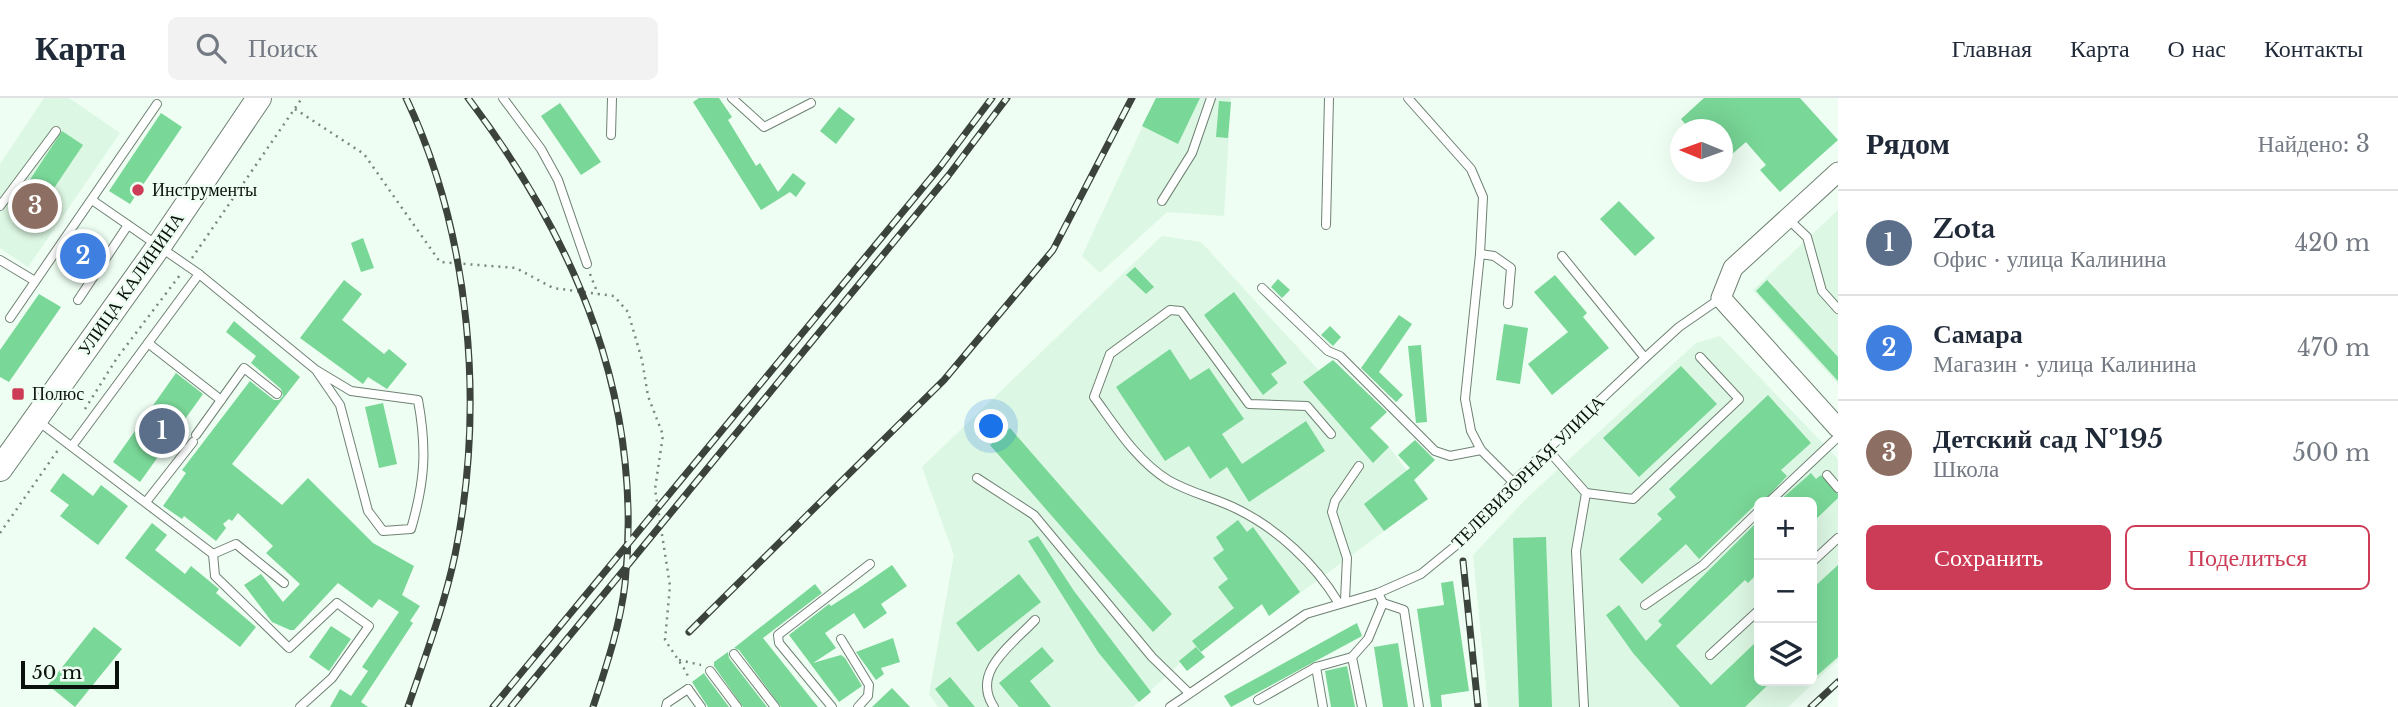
<!DOCTYPE html>
<html lang="ru">
<meta charset="utf-8">
<style>
:root{--surface:#fff;--page:#f2f2f3;--text:#1f2937;--muted:#747a83;--line:#e0e1e3;--accent:#cc3c56}
body{margin:0;font-family:"Libre Baskerville",serif;background:var(--page);color:var(--text)}
.controls{position:absolute;right:21px;bottom:21px;display:grid;overflow:hidden;border-radius:10px;box-shadow:0 7px 28px #0002}
.controls button{width:63px;height:63px;display:grid;place-items:center;padding:0;border:0;border-bottom:2px solid var(--line);background:var(--surface);color:var(--text);font:35px sans-serif}
.compass{position:absolute;left:1670px;top:21px;width:63px;height:63px;border-radius:50%;background:var(--surface);box-shadow:0 7px 28px #0002;rotate:271deg}
.scale{position:absolute;left:21px;bottom:18px;width:98px;box-sizing:border-box;padding-left:7px;border:4px solid #0b110c;border-top:0;font-size:19px;line-height:24px;white-space:nowrap;color:#0b110c;-webkit-text-stroke:5px #eefef2;paint-order:stroke}
.you{position:absolute;left:992px;top:329px;width:24px;height:24px;margin:-18px;border:5px solid #fff;border-radius:50%;background:#1a73e8;box-shadow:0 0 0 10px #1a73e833}
.badge{display:grid;place-items:center;width:46px;height:46px;border-radius:50%;background:var(--accent);color:#fff;font-size:23px;font-weight:700}
.pin{position:absolute;translate:-50% -50%;border:4px solid #fff;box-shadow:0 2px 7px #0006}
.list{margin:0;padding:0;list-style:none}
h2{display:flex;justify-content:space-between;align-items:center;height:91px;margin:0;padding:0 28px;font-size:30px}
h2 small{font-size:23px;font-weight:400;color:var(--muted)}
.list li{display:grid;grid-template-columns:46px 1fr auto;gap:21px;align-items:center;box-sizing:border-box;height:105px;padding:0 28px;border-top:2px solid var(--line)}
.list b{display:block;font-size:26px;white-space:nowrap}
.list p{margin:0;font-size:23px;white-space:nowrap;color:var(--muted)}
.list em{font-size:23px;font-style:normal;color:var(--muted)}
.actions{display:flex;gap:14px;padding:21px 28px}
.actions a{flex:1;padding:16px 0;border:2px solid var(--accent);border-radius:10px;text-align:center;font-size:24px;color:var(--accent)}
.actions .main{background:var(--accent);color:#fff}
.icon{flex:none;width:38px;height:38px;fill:none;stroke:currentColor;stroke-width:2;stroke-linecap:round;stroke-linejoin:round}
.map{position:relative;flex:none;width:1838px;height:609px;overflow:hidden}
header{display:flex;align-items:center;gap:42px;box-sizing:border-box;height:98px;padding:0 35px;background:var(--surface);border-bottom:2px solid var(--line)}
header strong{font-size:33px}
nav{display:flex;gap:38px;margin-inline-start:auto;font-size:24px}
.search{width:490px;height:63px;background:var(--page);display:flex;align-items:center;gap:18px;box-sizing:border-box;padding:0 24px;border-radius:10px;color:var(--muted);font-size:26px}
main{display:flex}
aside{flex:1;background:var(--surface)}
.map>svg:first-child{display:block}
.built{fill:#dcf7e3;fill-rule:evenodd}
.building{fill:#79d797}
.lines{fill:none;stroke-linecap:round;stroke-linejoin:round}
.service-casing{stroke:#6f8173;stroke-width:10}
.tertiary-casing{stroke:#6f8173;stroke-width:21}
.primary-casing{stroke:#6f8173;stroke-width:26}
.path{stroke:#7b867e;stroke-width:2.5;stroke-dasharray:2 5;stroke-linecap:butt}
.service{stroke:#fff;stroke-width:8}
.tertiary{stroke:#fff;stroke-width:19}
.primary{stroke:#fff;stroke-width:24}
.rail-casing{stroke:#3b433c;stroke-width:7}
.rail{stroke:#eefef2;stroke-width:4.5;stroke-dasharray:13;stroke-linecap:butt}
.poi-dot{fill:#cc3c56;stroke:#eefef2;stroke-width:2.5}
.labels{text-anchor:middle;dominant-baseline:central;stroke-width:5;stroke-linejoin:round;paint-order:stroke}
.poi-label{font-size:18px;fill:#0b110c;stroke:#eefef2;text-anchor:start}
.street-label{font-size:18px;fill:#0b110c;stroke:#eefef2}
</style>
<header>
<strong>Карта</strong>
<div class="search"><svg class="icon" aria-label="search" viewBox="0 0 24 24"><circle cx="10" cy="10" r="6"/><path d="M15 15l6 6"/></svg>Поиск</div>
<nav><a>Главная</a><a>Карта</a><a>О нас</a><a>Контакты</a></nav>
</header>
<main>
<div class="map">
<svg width="1838" height="609" viewBox="0 0 1838 609">
<rect width="100%" height="100%" fill="#eefef2"/>
<g class="built">
<polygon points="44,0 69,0 120,35 28,169 0,150 0,66"/>
<polygon points="1156,0 1231,0 1224,118 1167,114 1100,175 1082,158"/>
<polygon points="1838,112 1838,286 1753,192"/>
<polygon points="1162,138 1201,144 1389,349 1428,401 1269,518 1254,496 1133,609 938,609 929,596 954,457 922,369"/>
<path d="M 1720,238 L 1838,361 L 1838,562 L 1788,609 L 1488,609 L 1473,457 L 1528,399 L 1696,245 ZM 1759,404 L 1812,404 L 1812,583 L 1759,583 Z"/>
</g>
<g class="building">
<polygon points="699,0 719,0 732,19 728,22 756,68 760,65 778,94 793,75 806,85 796,99 790,94 761,112 693,4"/>
<polygon points="1156,0 1200,0 1178,46 1142,28"/>
<polygon points="1704,0 1800,0 1838,42 1780,94 1760,72 1766,67 1746,44 1723,64 1723,32 1690,32 1681,21"/>
<polygon points="1219,3 1231,4 1228,40 1216,39"/>
<polygon points="560,5 601,64 581,77 541,18"/>
<polygon points="839,9 855,21 836,46 820,33"/>
<polygon points="161,15 182,29 130,106 109,93"/>
<polygon points="62,33 83,47 36,117 16,103"/>
<polygon points="1619,103 1655,140 1635,158 1600,121"/>
<polygon points="86,137 103,148 81,180 64,168"/>
<polygon points="363,140 374,170 361,174 351,145"/>
<polygon points="1135,169 1154,189 1146,196 1126,177"/>
<polygon points="1555,177 1587,215 1583,219 1609,250 1552,297 1528,266 1568,234 1534,194"/>
<polygon points="1278,181 1290,192 1282,200 1271,189"/>
<polygon points="344,182 362,196 342,222 384,256 389,251 407,266 387,291 368,279 363,286 300,240"/>
<polygon points="1767,182 1838,259 1838,283 1756,193"/>
<polygon points="1234,194 1287,265 1271,276 1278,285 1263,297 1204,217"/>
<polygon points="39,196 61,209 9,284 0,279 0,252"/>
<polygon points="1399,217 1412,226 1379,274 1403,297 1396,304 1361,270"/>
<polygon points="234,223 300,279 232,366 282,407 308,380 373,445 414,468 402,497 420,508 410,523 413,525 361,604 368,609 330,609 340,591 351,598 368,573 362,569 399,514 379,501 372,510 338,485 294,532 290,532 272,524 244,487 261,476 283,504 300,486 266,455 273,448 238,415 232,423 229,421 223,426 226,430 216,443 184,418 182,421 163,408 186,375 182,372 250,283 274,302 279,302 283,298 281,291 251,265 256,258 226,234"/>
<polygon points="1504,226 1528,230 1520,286 1496,282"/>
<polygon points="1330,228 1341,239 1333,248 1321,237"/>
<polygon points="1421,247 1427,324 1416,325 1408,248"/>
<polygon points="1170,251 1190,282 1209,270 1244,321 1222,336 1242,366 1306,323 1325,353 1249,404 1227,369 1210,381 1189,348 1165,363 1116,289"/>
<polygon points="1333,262 1387,314 1370,330 1389,349 1373,365 1303,284"/>
<polygon points="1681,268 1717,306 1639,379 1603,340"/>
<polygon points="176,275 203,296 140,384 113,364"/>
<polygon points="1768,297 1811,345 1781,372 1787,378 1763,404 1754,408 1699,461 1686,446 1642,486 1619,461 1662,421 1657,416 1676,399 1669,391"/>
<polygon points="383,305 397,366 379,370 365,309"/>
<polygon points="1010,330 1172,516 1153,534 990,347"/>
<polygon points="1415,342 1435,362 1414,382 1428,401 1384,433 1364,406 1410,370 1398,357"/>
<polygon points="63,375 93,398 101,387 128,408 98,447 60,418 69,407 50,393"/>
<polygon points="1811,375 1816,381 1821,377 1838,396 1838,400 1812,425 1812,404 1778,404"/>
<polygon points="1238,422 1247,434 1253,429 1300,494 1269,518 1262,506 1201,554 1192,543 1234,510 1218,489 1228,481 1213,460 1224,452 1216,439"/>
<polygon points="1759,422 1759,474 1748,485 1745,482 1676,548 1711,587 1755,545 1759,551 1759,583 1772,583 1745,609 1680,609 1633,555 1606,517 1619,507 1646,543 1662,527 1658,523"/>
<polygon points="152,425 167,437 155,452 185,476 191,468 219,491 216,495 256,529 240,549 125,460"/>
<polygon points="1038,438 1074,493 1151,594 1139,604 1098,554 1028,443"/>
<polygon points="1546,439 1552,609 1519,609 1513,440"/>
<polygon points="892,467 907,488 881,506 887,515 864,531 854,515 825,535 836,550 813,565 841,557 845,560 862,588 839,604 789,537 829,506 831,508 859,490"/>
<polygon points="1838,467 1838,559 1812,582 1812,491"/>
<polygon points="1019,476 1041,504 978,554 956,525"/>
<polygon points="1453,483 1469,593 1441,597 1442,609 1431,609 1417,511 1444,507 1441,485"/>
<polygon points="815,486 822,495 763,540 818,609 781,609 739,552 734,550"/>
<polygon points="1357,525 1362,538 1231,609 1224,598"/>
<polygon points="331,528 351,541 329,573 309,559"/>
<polygon points="94,529 122,551 75,609 48,587"/>
<polygon points="893,540 900,564 881,570 884,576 876,582 856,554"/>
<polygon points="1398,545 1408,609 1383,609 1374,549"/>
<polygon points="1042,549 1054,563 1030,583 1051,609 1019,609 999,585"/>
<polygon points="1196,549 1205,559 1187,573 1179,563"/>
<polygon points="728,554 729,560 767,609 743,609 714,568 714,564"/>
<polygon points="1347,568 1355,609 1331,609 1325,573"/>
<polygon points="704,575 705,577 729,609 708,609 692,584"/>
<polygon points="950,579 975,609 949,609 935,591"/>
<polygon points="892,590 910,609 872,609"/>
</g>
<g class="lines">
<g class="service-casing">
<g id="service">
<polyline points="503,0 541,51 558,82 587,166"/>
<polyline points="732,0 764,29 811,5"/>
<polyline points="1408,0 1471,71 1483,99 1480,156 1465,301 1471,333 1481,352 1513,384"/>
<polyline points="611,37 612,0"/>
<path d="M 92,102 L 199,176 L 316,272 L 340,307 L 368,413 L 383,433 L 411,431 C 425,383 427,351 418,302 L 351,293 L 316,272"/>
<polyline points="1162,103 1192,55 1211,0"/>
<polyline points="0,108 56,33"/>
<polyline points="1788,121 1807,139 1822,193 1838,211"/>
<polyline points="1326,127 1329,0"/>
<polyline points="1480,156 1494,158 1511,170 1508,206"/>
<polyline points="1562,158 1645,260"/>
<polyline points="0,162 35,183"/>
<polyline points="1262,190 1328,253 1340,258 1435,353 1450,358 1481,352"/>
<polyline points="78,202 128,127"/>
<polyline points="10,220 157,6"/>
<polyline points="148,245 221,302"/>
<polyline points="38,323 213,456 236,446 284,485"/>
<path d="M 1331,336 L 1307,308 L 1249,306 L 1181,213 L 1170,212 L 1110,256 L 1094,299 C 1116,329 1136,362 1168,382 C 1190,395 1215,400 1237,411 C 1278,431 1315,466 1338,504"/>
<polyline points="196,337 244,270 277,296"/>
<polyline points="72,348 199,176"/>
<polyline points="1547,351 1586,395 1576,453 1584,609"/>
<polyline points="1827,377 1838,390"/>
<polyline points="977,380 1034,417 1152,559 1189,595"/>
<polyline points="1586,395 1633,401 1739,301 1700,259"/>
<polyline points="146,404 193,344"/>
<polyline points="1769,404 1838,339"/>
<polyline points="213,456 215,478 289,550 337,505 369,528 332,580 300,609"/>
<polyline points="1812,464 1838,440"/>
<polyline points="1378,495 1383,505 1404,512 1419,609"/>
<polyline points="1345,502 1347,460 1332,414 1335,403 1359,368"/>
<polyline points="1645,507 1703,467 1759,413"/>
<polyline points="841,541 869,587 868,598 858,609"/>
<polyline points="734,556 775,609"/>
<polyline points="1710,557 1759,512"/>
<polyline points="710,573 737,609"/>
<polyline points="688,591 701,609"/>
<polyline points="1258,602 1316,569"/>
<polyline points="666,609 667,605 688,591"/>
<polyline points="832,609 779,545 778,537 870,466"/>
<path d="M 994,609 C 970,574 1013,546 1035,522"/>
<polyline points="1170,609 1306,516 1378,495 1421,476 1454,449 1513,384 1645,260 1679,229 1721,200"/>
<polyline points="1323,609 1316,569 1352,559"/>
<polyline points="1362,609 1352,559 1368,541 1383,505"/>
</g>
</g>
<g class="tertiary-casing">
<polyline id="tertiary" points="1838,74 1733,170 1721,200 1838,330"/>
</g>
<g class="primary-casing">
<polyline id="primary" points="0,371 159,148 259,0"/>
</g>
<g class="path">
<polyline points="295,11 364,56 440,164 516,170 553,190 614,198 628,214 642,262 648,298 663,337 655,391 670,488 665,542 687,575 688,582"/>
<polyline points="192,160 302,0"/>
<polyline points="590,176 598,196"/>
<polyline points="85,311 117,260 180,177"/>
<polyline points="0,435 58,352"/>
<polyline points="679,562 701,567"/>
</g>
<use href="#service" class="service"/>
<use href="#tertiary" class="tertiary"/>
<use href="#primary" class="primary"/>
<g class="rail-casing">
<g id="rail">
<path d="M 406,0 C 471,137 485,309 455,457 C 444,509 425,559 408,609"/>
<path d="M 468,0 C 577,144 644,302 625,486 C 620,528 606,569 593,609"/>
<polyline points="1463,463 1478,609"/>
<polyline points="689,534 944,282 1053,152 1132,0"/>
<polyline points="493,609 940,69 992,0"/>
<polyline points="511,609 948,78 1007,0"/>
<polyline points="1811,609 1838,584"/>
</g>
</g>
<use href="#rail" class="rail"/>
</g>
<g class="poi-dot">
<circle cx="138" cy="92" r="7"/>
<rect x="11" y="289" width="14" height="14" rx="3.5"/>
</g>
<g class="labels">
<g class="poi-label">
<text x="152" y="92">Инструменты</text>
<text x="32" y="296">Полюс</text>
</g>
<g class="street-label">
<text transform="translate(131 186) rotate(-55)">УЛИЦА КАЛИНИНА</text>
<text transform="translate(1528 374) rotate(-45)">ТЕЛЕВИЗОРНАЯ УЛИЦА</text>
</g>
</g>
</svg>
<div class="controls">
<button>+</button>
<button>−</button>
<button><svg class="icon" aria-label="layers" viewBox="0 0 24 24"><path d="M12 4l9 5-9 5-9-5zM3 14l9 5 9-5"/></svg></button>
</div>
<svg class="compass" viewBox="-18 -18 36 36"><path d="M0-13l5 13h-10z" fill="#e53935"/><path d="M0 13l5-13h-10z" fill="#747a83"/></svg>
<div class="scale">50 m</div>
<div class="you"></div>
<div class="pin badge" style="left:162px;top:333px;background:#5c6f8a">1</div>
<div class="pin badge" style="left:83px;top:158px;background:#3f7fe0">2</div>
<div class="pin badge" style="left:35px;top:108px;background:#8d6e63">3</div>
</div>
<aside>
<h2>Рядом<small>Найдено: 3</small></h2>
<ul class="list">
<li><span class="badge" style="background:#5c6f8a">1</span><div><b>Zota</b><p>Офис · улица Калинина</p></div><em>420 m</em></li>
<li><span class="badge" style="background:#3f7fe0">2</span><div><b>Самара</b><p>Магазин · улица Калинина</p></div><em>470 m</em></li>
<li><span class="badge" style="background:#8d6e63">3</span><div><b>Детский сад №195</b><p>Школа</p></div><em>500 m</em></li>
</ul>
<div class="actions"><a class="main">Сохранить</a><a>Поделиться</a></div>
</aside>
</main>
